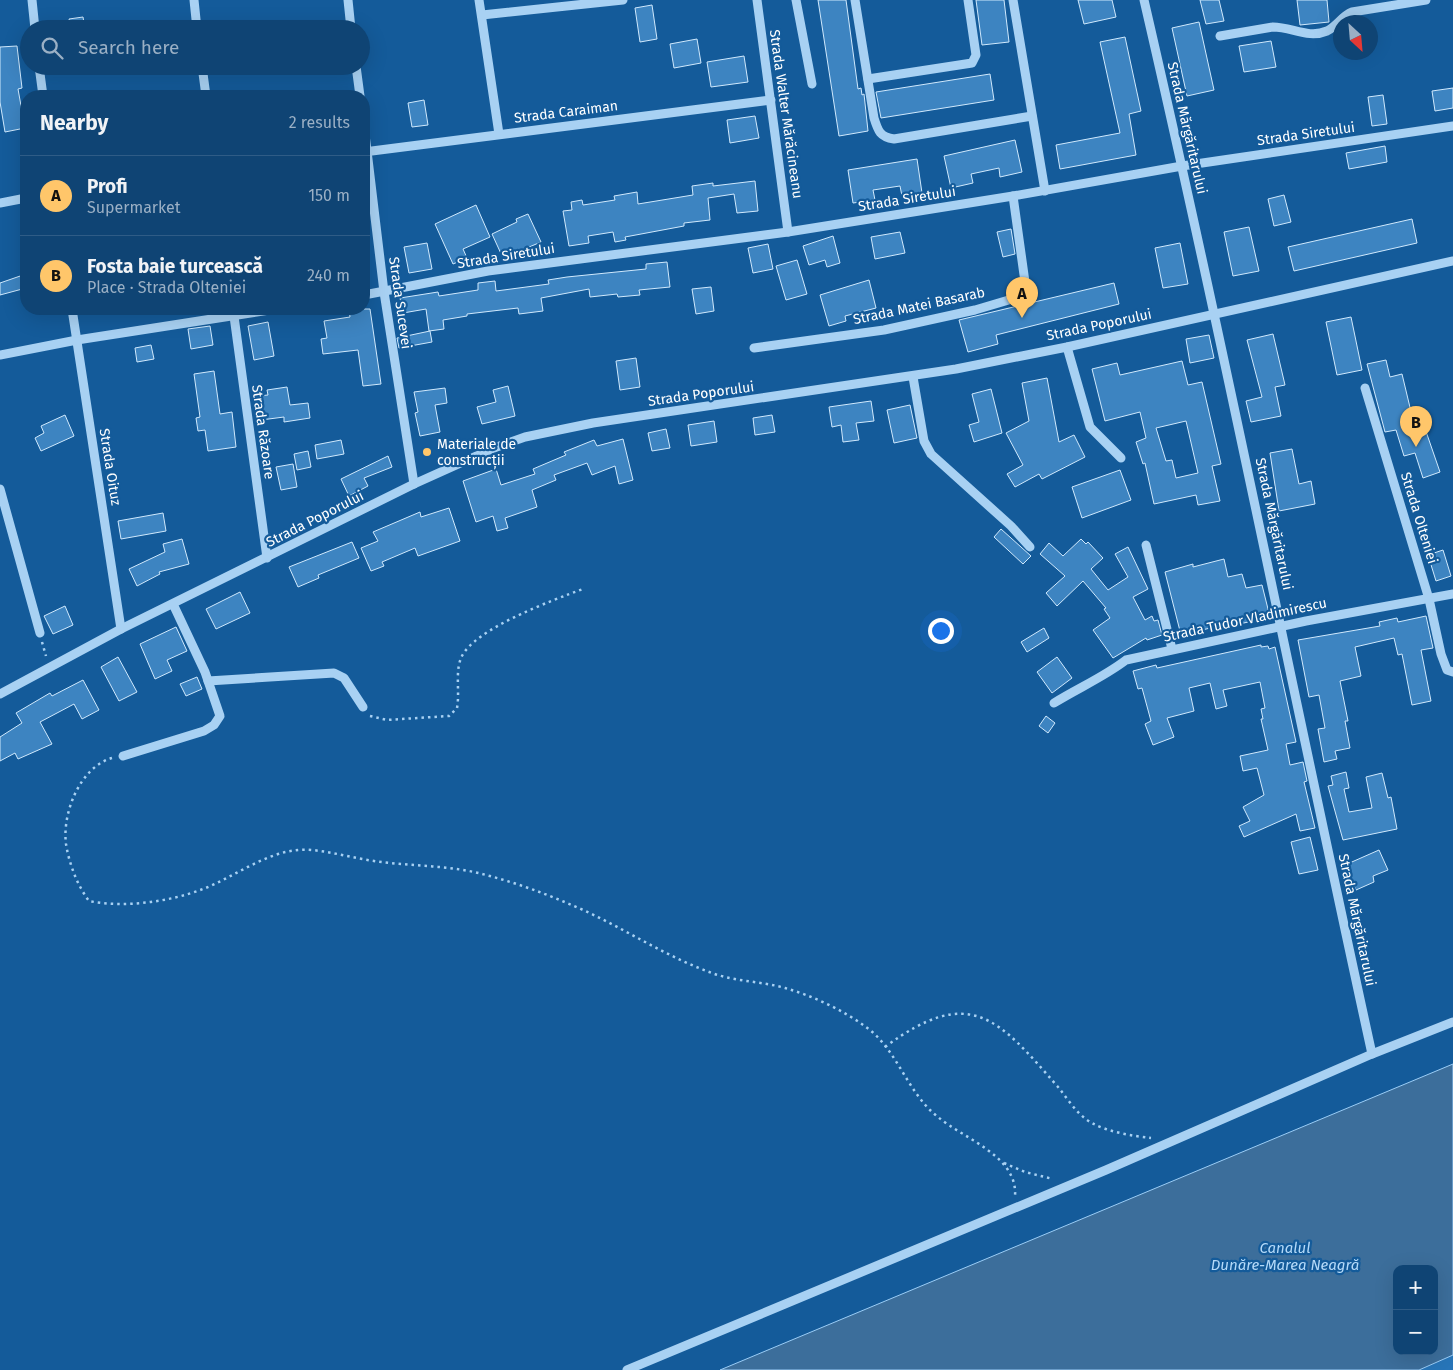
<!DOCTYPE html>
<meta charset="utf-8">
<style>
:root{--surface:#0f4474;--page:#1d4e7c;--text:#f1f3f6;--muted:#9bb0c5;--line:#2f5c86;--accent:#ffc66a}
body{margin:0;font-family:"Fira Sans",sans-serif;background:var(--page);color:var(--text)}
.controls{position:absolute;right:15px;bottom:15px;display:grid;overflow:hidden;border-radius:10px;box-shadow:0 5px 20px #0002}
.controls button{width:45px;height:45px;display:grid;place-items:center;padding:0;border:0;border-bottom:1px solid var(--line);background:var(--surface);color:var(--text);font:25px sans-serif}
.compass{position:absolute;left:1333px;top:15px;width:45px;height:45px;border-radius:50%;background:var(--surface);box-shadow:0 5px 20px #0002;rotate:154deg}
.you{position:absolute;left:940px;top:630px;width:18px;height:18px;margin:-12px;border:4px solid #fff;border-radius:50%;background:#1a73e8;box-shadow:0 0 0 8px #1a73e833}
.badge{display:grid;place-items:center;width:32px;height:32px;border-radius:50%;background:var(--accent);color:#111;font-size:16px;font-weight:700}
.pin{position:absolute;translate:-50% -41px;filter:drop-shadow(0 1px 2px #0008)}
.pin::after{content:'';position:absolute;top:26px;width:18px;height:15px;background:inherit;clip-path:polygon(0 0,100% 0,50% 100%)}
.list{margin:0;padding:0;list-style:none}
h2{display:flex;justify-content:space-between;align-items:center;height:65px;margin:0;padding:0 20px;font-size:21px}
h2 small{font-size:16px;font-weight:400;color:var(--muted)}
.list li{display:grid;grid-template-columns:32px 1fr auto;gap:15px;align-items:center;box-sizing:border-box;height:80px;padding:0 20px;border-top:1px solid var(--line)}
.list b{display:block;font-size:19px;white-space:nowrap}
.list p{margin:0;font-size:16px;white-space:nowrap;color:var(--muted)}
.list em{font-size:16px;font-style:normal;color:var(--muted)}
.icon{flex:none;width:28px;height:28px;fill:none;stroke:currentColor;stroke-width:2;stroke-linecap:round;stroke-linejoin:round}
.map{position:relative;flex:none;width:1453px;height:1370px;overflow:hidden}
.search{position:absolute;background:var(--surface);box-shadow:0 5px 20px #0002;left:20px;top:20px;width:350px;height:55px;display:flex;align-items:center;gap:12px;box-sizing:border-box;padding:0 18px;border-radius:28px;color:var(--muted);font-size:19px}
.panel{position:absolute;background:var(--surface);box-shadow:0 5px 20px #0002;left:20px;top:90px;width:350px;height:225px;border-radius:20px}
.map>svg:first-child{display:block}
.green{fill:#2775b8}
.water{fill:#3c6e9b;stroke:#9bcdf6;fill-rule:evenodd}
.building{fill:#3d84c1;stroke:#d0e9fd;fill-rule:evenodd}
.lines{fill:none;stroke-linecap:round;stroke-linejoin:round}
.path{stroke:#a8d1f3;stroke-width:2.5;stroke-dasharray:2.5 4;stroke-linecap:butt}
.minor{stroke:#a8d1f3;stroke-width:9}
.poi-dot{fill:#ffc66a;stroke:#145b9a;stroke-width:2}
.labels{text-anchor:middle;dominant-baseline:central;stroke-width:4.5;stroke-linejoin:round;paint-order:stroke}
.street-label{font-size:14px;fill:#fff;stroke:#145b9a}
.poi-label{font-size:14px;fill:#fff;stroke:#145b9a;text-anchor:start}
.water-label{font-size:15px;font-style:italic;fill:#b5daf9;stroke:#145b9a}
</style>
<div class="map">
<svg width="1453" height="1370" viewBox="0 0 1453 1370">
<rect width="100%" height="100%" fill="#145b9a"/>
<polygon class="green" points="1453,1355 1453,1370 1419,1370"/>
<path class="water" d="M 1453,1064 L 1453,1355 L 1419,1370 L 720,1370 ZM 1397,1269 L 1434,1269 L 1434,1351 L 1397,1351 Z"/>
<g class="building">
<polygon points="818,0 846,0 858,89 861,88 862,95 864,94 868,131 839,136"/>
<polygon points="976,0 1004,0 1009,42 982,45"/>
<polygon points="1078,0 1112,0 1116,17 1084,24"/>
<polygon points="1200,0 1219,0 1224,21 1206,24"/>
<polygon points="1297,0 1327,0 1329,22 1300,25"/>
<polygon points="652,5 657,39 640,42 635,8"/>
<polygon points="83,17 85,29 71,29 69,19"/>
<polygon points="1199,22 1214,90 1187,96 1172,28"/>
<polygon points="1125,37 1141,111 1129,114 1136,155 1060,169 1056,145 1120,133 1100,42"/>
<polygon points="697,39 701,63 674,68 670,44"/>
<polygon points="1271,41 1276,67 1244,72 1239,46"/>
<polygon points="17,46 22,88 18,89 25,128 5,132 0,102 0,47"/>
<polygon points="744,56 748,82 711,87 707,62"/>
<polygon points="990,74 994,100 881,118 876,92"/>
<polygon points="1453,88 1453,108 1435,111 1432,91"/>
<polygon points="1383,95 1387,124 1372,126 1368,97"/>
<polygon points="424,100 428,125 412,127 408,103"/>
<polygon points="755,116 759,138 730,143 727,120"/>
<polygon points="1015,140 1022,172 1000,177 999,168 971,174 973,183 951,188 944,156"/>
<polygon points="1385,146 1387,162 1349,169 1346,153"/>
<polygon points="917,159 922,193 902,196 900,186 873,190 875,200 853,203 848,170"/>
<polygon points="755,181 758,211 737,213 734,194 708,198 710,220 684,223 684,226 625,237 626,240 615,242 613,232 588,236 589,243 569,246 563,211 572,210 571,202 582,200 583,205 615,200 614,196 637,192 638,204 693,195 692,186 713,183 713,186"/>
<polygon points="1284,195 1291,222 1274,226 1268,199"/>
<polygon points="476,205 490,237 463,249 467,258 453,264 435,224"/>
<polygon points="528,214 541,242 503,258 492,234 517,222 516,219"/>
<polygon points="1412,219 1417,243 1294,271 1288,247"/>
<polygon points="1249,227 1259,271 1233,276 1224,232"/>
<polygon points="1011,229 1015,254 1003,257 997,232"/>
<polygon points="900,232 905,253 875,259 871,237"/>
<polygon points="833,236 840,263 827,267 825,260 809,265 803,246"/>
<polygon points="427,243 432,269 409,273 404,247"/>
<polygon points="1180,243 1188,284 1163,288 1155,248"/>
<polygon points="768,244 773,269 753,273 748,248"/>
<polygon points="797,260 807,294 786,300 776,266"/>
<polygon points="667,262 670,287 639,290 640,295 618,297 617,294 590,297 589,289 541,298 543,311 519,314 518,308 467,314 467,316 443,320 444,329 429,331 426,309 403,313 400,298 438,292 439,296 478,290 478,283 495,281 496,291 549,284 548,280 567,277 646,269 646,264"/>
<polygon points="26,274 26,288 0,295 0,283"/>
<polygon points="869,280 876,308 845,316 846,321 829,326 820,295"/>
<polygon points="1114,283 1119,304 996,335 998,344 968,352 959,320"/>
<polygon points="711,287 714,311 696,314 692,289"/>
<polygon points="349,309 370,309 381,384 363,386 358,350 323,354 321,339 327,338 324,321 350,317"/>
<polygon points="1351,317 1362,370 1337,375 1326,322"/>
<polygon points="268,322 274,356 254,360 248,326"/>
<polygon points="210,326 213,345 191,349 188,329"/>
<polygon points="430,331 432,342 399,348 397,338"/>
<polygon points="1273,334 1285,385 1275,387 1281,416 1251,422 1246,401 1262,397 1247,340"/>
<polygon points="1209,335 1214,358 1190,363 1186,339"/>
<polygon points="151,345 154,359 137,362 135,348"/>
<polygon points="636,358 640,387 620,390 616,361"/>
<polygon points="1386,360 1390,377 1402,374 1413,420 1421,417 1440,472 1423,478 1415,453 1404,456 1396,430 1385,432 1367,364"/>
<path d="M 1182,361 L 1188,385 L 1202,382 L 1221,464 L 1212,466 L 1220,501 L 1198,505 L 1196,495 L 1154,504 L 1145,463 L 1143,464 L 1136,442 L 1146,438 L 1140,412 L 1105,421 L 1092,369 L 1117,363 L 1120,375 ZM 1186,421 L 1198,473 L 1176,478 L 1172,460 L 1166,461 L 1156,428 Z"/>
<polygon points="214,371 220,414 232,412 236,447 208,451 205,430 198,431 196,418 200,417 194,374"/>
<polygon points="1047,378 1059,442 1074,435 1085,457 1042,479 1039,474 1015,487 1007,474 1023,465 1006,433 1029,421 1022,383"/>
<polygon points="508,386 515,416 482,424 477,407 496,402 493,390"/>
<polygon points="287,387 290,405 308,403 310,418 284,422 284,417 261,420 258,396 268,395 267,390"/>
<polygon points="445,388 447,403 435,405 440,432 420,436 415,413 418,412 414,392"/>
<polygon points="991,389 1002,433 974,442 969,425 979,422 972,394"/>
<polygon points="871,401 874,421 856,423 859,440 843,442 841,425 832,427 829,407"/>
<polygon points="910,405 917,438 894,443 887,410"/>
<polygon points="65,415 74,436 41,451 35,438 44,433 41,426"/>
<polygon points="772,415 775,432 755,435 753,418"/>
<polygon points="714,421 717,442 691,446 688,425"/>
<polygon points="666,429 670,448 652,451 648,433"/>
<polygon points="623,439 633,480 619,484 615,466 592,475 587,463 554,475 556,480 532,490 537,507 505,518 508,528 497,531 493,516 476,522 463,481 496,469 501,485 535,474 533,469 566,455 564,452 594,440 597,446"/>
<polygon points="341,440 344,454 317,459 315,445"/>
<polygon points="1292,449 1299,484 1311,481 1315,504 1279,511 1270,453"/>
<polygon points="308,451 311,467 297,470 294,454"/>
<polygon points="388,456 392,467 364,478 368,486 349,496 341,479"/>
<polygon points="293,464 297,487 281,490 276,467"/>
<polygon points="1120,470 1131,500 1082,518 1072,487"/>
<polygon points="449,508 460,541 418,556 415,548 382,562 384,566 371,571 361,548 378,541 373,532 420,512 421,517"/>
<polygon points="163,513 166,531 121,539 118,521"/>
<polygon points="1001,529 1031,556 1023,564 994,537"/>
<polygon points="182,539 189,564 159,572 160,574 137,586 129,569 165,552 163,544"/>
<polygon points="1081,539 1086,544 1088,542 1103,558 1091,569 1108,590 1128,577 1115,554 1128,547 1148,589 1133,597 1145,620 1152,616 1154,621 1158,620 1162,635 1147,640 1146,638 1113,658 1093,630 1110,618 1104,609 1106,608 1083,581 1057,606 1046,593 1065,576 1040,554 1049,543 1063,556"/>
<polygon points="352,542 359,558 318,575 319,578 298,587 289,567"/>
<polygon points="1443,550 1451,576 1436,581 1428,555"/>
<polygon points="1224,559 1228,577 1242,574 1246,588 1262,585 1270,617 1235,625 1227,626 1227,624 1181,635 1165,572 1193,564 1193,567"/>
<polygon points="240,592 250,613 216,629 206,609"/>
<polygon points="65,606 73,625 53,634 44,616"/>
<polygon points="1426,616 1433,648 1421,650 1431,701 1412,705 1402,654 1398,655 1394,638 1355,647 1361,676 1340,681 1348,721 1345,721 1350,748 1335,751 1337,759 1324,762 1318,729 1325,728 1319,695 1309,697 1298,640 1380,626 1379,622 1397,618 1398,622"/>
<polygon points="176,627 187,651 167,660 172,671 155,679 140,644"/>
<polygon points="1044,628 1049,638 1027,652 1021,642"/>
<polygon points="1261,645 1261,647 1268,646 1269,649 1275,647 1296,742 1286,744 1290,765 1303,762 1307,781 1304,782 1315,828 1300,831 1296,814 1244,837 1239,826 1250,821 1243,807 1264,795 1257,768 1243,771 1240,756 1268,750 1261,719 1263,719 1261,709 1265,708 1260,682 1223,690 1227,706 1216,709 1210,683 1189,688 1194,711 1167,718 1174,737 1153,745 1145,724 1151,721 1142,688 1138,689 1133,671 1156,665 1157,668"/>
<polygon points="118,657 137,692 119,701 101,667"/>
<polygon points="1057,657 1072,678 1052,693 1037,672"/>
<polygon points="197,677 202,689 186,696 180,684"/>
<polygon points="83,680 99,710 82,719 74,704 40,722 52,744 18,759 15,753 0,761 0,737 22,723 16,713 50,693 52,696"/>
<polygon points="1046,716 1055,723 1048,733 1039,726"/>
<polygon points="1346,772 1349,788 1344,789 1349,812 1372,808 1366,777 1382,773 1388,798 1391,797 1397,829 1343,840 1328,786 1333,785 1331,776"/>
<polygon points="1310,837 1318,870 1299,874 1291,842"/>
<polygon points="1379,850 1388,870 1373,876 1374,882 1356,890 1345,865"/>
</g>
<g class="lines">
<g class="path">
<polyline points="42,642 46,656"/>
<path d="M 370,716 L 387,720 L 449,716 L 457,708 C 460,692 455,673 461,658 C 473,629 553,600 583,589"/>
<path d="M 112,758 C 80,767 62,813 66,844 C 69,863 77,885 89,901 C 124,908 169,902 203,889 C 237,876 273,846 312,850 C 333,852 353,858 374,861 C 407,866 441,865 474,872 C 508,880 542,892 574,906 C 621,926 664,956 712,973 C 736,982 761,981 785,988 C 813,996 843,1010 866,1027 C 898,1050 907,1093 938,1117 C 964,1139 1018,1156 1015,1196"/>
<path d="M 885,1047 C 970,984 998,1018 1058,1087 C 1068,1099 1077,1115 1092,1123 C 1108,1132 1133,1136 1151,1138"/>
<polyline points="1004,1163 1025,1172 1053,1179"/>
</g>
<g class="minor">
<polyline points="32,0 35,29"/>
<polyline points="194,0 197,29"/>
<polyline points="348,0 351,29"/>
<polyline points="479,0 499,134"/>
<polyline points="757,0 788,232"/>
<polyline points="796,0 812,84"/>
<path d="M 855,0 L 874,118 C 878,131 880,137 894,139 L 1032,116"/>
<polyline points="1013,0 1045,191"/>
<path d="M 1144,0 C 1225,350 1295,703 1372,1054"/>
<polyline points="482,15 623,0"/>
<path d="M 1220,36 L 1273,27 C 1292,27 1308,39 1327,31 C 1337,26 1342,16 1352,12 L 1426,0"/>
<polyline points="39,66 43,96"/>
<polyline points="202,66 206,96"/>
<polyline points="356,66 360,96"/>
<polyline points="868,79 972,63 976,55 968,0"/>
<polyline points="364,126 384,292 414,484"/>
<polyline points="364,152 771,100"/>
<polyline points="0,203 26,198"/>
<polyline points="364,295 488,271 788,232 1013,196 1182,166 1453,126"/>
<polyline points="72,309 121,629"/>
<polyline points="233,309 267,558"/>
<polyline points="1067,347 1090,427 1121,458"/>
<polyline points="754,348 884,330 975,310 1012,299 1021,291 1025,282 1013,196"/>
<polyline points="0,355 77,340 276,309"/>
<polyline points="913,377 924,441 931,454 1011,526 1030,547"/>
<polyline points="1365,388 1429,599 1441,654 1447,670 1453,672"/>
<polyline points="0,489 40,633"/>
<polyline points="1146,545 1172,649"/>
<polyline points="208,681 334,673 344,678 363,707"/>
<polyline points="0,694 121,629 414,484 494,448 525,437 593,423 956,369 1067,347 1453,261"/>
<path d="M 1054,703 C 1078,688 1104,677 1126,660 L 1306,621 L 1453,594"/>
<polyline points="123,756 204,731 214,725 220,716 205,672 173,604"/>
<polyline points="627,1370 1106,1170 1372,1054 1453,1022"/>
</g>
</g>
<circle class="poi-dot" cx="427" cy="452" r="5"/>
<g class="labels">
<g class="street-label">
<text transform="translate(566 112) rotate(-7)">Strada Caraiman</text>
<text transform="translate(786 114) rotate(82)">Strada Walter Mărăcineanu</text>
<text transform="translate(1187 128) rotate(77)">Strada Mărgăritarului</text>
<text transform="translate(1306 134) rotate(-8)">Strada Siretului</text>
<text transform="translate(907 199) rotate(-9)">Strada Siretului</text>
<text transform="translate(506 256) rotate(-9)">Strada Siretului</text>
<text transform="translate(400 303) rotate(82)">Strada Sucevei</text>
<text transform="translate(919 306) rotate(-12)">Strada Matei Basarab</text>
<text transform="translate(1099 325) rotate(-12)">Strada Poporului</text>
<text transform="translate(701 394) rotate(-8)">Strada Poporului</text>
<text transform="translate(263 432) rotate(82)">Strada Răzoare</text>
<text transform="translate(110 467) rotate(81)">Strada Oituz</text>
<text transform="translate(1419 518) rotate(73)">Strada Olteniei</text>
<text transform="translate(315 519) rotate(-27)">Strada Poporului</text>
<text transform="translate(1274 524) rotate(78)">Strada Mărgăritarului</text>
<text transform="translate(1245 620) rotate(-12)">Strada Tudor Vladimirescu</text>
<text transform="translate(1357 920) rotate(78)">Strada Mărgăritarului</text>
</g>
<g class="poi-label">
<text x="437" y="444">Materiale de<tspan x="437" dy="16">construcții</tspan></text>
</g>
<g class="water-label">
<text x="1285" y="1248">Canalul<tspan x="1285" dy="17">Dunăre-Marea Neagră</tspan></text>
</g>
</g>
</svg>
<div class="controls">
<button>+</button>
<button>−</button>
</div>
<svg class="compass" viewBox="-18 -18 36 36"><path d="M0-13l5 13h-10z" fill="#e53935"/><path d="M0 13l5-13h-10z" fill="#9bb0c5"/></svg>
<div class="you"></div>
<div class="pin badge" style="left:1022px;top:318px">A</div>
<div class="pin badge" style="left:1416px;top:447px">B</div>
<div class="search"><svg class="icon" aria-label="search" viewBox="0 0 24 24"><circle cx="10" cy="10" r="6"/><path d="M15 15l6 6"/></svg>Search here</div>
<section class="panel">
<h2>Nearby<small>2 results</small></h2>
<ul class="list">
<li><span class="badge">A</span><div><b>Profi</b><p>Supermarket</p></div><em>150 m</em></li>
<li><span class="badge">B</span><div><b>Fosta baie turcească</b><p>Place · Strada Olteniei</p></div><em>240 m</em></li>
</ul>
</section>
</div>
